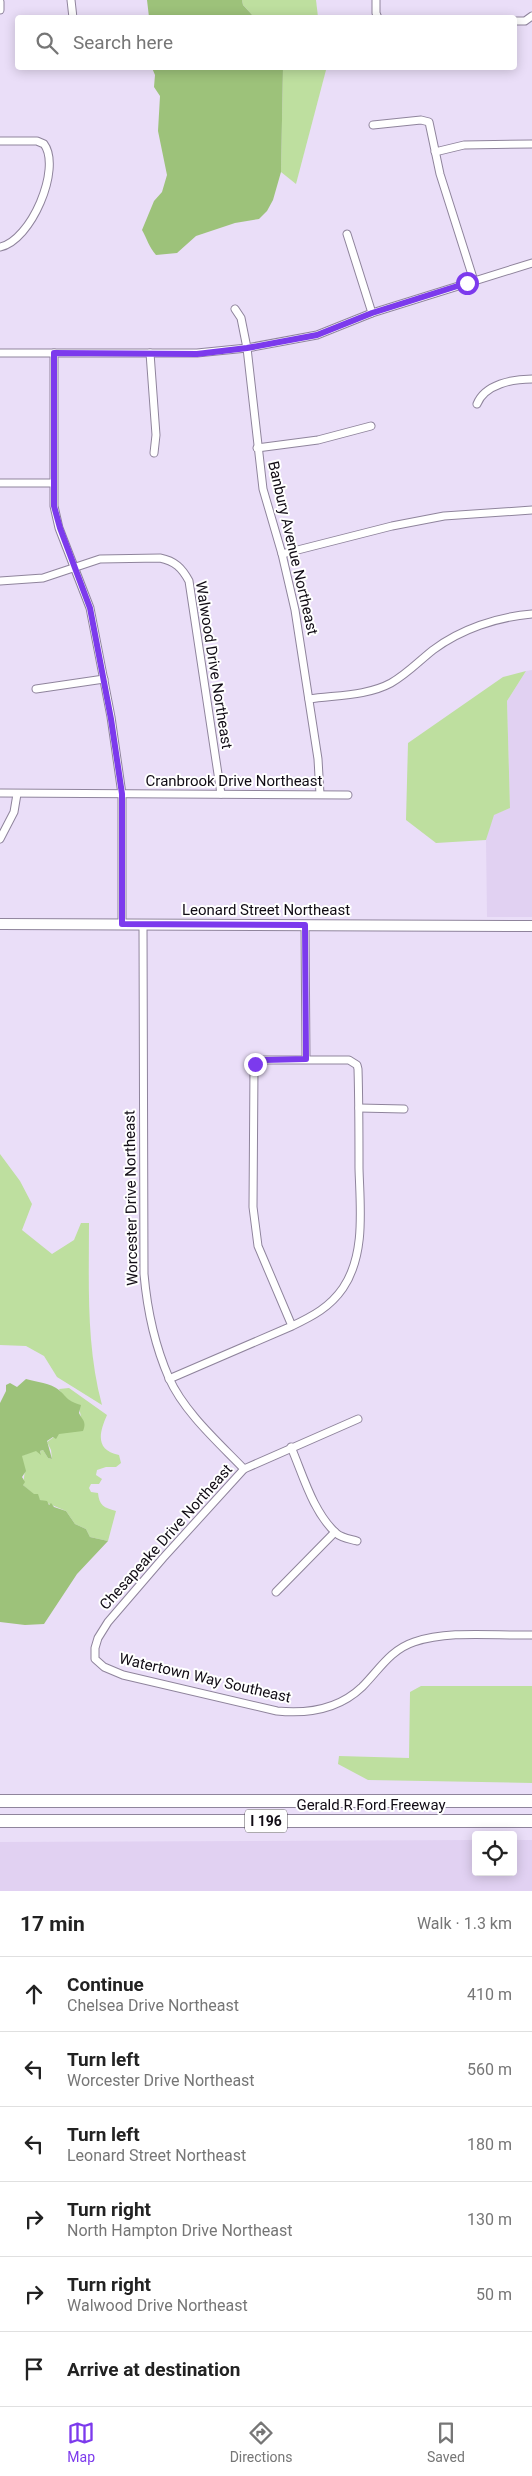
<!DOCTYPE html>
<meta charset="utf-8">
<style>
:root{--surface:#fff;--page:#f6f6f6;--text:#222;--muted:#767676;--line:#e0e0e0;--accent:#7c3aed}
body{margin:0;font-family:Roboto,sans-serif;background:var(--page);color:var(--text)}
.controls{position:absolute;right:15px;bottom:15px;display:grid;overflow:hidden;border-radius:5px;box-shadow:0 2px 12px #0003}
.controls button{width:45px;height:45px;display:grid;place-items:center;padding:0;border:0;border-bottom:1px solid var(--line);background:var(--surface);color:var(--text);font:25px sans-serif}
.stop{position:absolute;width:15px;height:15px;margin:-11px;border:4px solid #7c3aed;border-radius:50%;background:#fff}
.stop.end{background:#7c3aed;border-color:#fff;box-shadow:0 1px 5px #0008}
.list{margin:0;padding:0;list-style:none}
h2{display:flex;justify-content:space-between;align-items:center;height:65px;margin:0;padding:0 20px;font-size:21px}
h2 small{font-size:16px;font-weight:400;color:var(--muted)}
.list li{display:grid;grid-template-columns:32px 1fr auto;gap:15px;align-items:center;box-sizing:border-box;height:75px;padding:0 20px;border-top:1px solid var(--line)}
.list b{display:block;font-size:19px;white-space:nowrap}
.list p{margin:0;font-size:16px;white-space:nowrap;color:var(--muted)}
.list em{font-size:16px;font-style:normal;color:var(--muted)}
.icon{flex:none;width:28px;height:28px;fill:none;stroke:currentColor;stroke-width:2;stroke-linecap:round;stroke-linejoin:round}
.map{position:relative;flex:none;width:532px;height:1891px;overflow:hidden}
.search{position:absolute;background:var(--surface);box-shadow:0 2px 12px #0003;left:15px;right:15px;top:15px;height:55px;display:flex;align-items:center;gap:12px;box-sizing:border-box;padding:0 18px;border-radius:5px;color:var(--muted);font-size:19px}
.sheet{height:515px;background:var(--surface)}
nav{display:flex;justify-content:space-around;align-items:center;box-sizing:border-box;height:70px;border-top:1px solid var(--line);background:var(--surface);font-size:14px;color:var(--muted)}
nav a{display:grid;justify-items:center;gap:2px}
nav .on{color:var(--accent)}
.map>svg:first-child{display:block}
.built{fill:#e1d1f2}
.green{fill:#bedf9f}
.water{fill:#9dc27a}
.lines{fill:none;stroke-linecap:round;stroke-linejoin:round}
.minor-casing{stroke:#8f849c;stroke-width:9}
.secondary-casing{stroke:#8f849c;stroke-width:12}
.motorway-casing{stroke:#8f849c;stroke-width:14}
.minor{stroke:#fff;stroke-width:7}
.secondary{stroke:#fff;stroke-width:10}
.motorway{stroke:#fff;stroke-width:12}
.route{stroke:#7c3aed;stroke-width:6}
.labels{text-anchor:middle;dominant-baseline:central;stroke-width:4;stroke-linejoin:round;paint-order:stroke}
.shield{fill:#fff;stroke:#58555b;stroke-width:1}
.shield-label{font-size:14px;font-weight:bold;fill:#110c15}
.street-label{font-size:15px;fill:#110c15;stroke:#fff}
</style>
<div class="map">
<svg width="532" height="1891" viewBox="0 0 532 1891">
<rect width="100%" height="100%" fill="#eadef8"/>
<g class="built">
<polygon points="532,670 532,917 487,917 486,840 493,815 510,808 507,701 526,671"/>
<polygon points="476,1840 476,1872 513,1872 513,1840 532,1840 532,1891 0,1891 0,1842"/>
</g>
<g class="green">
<polygon points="242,0 316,0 318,17 254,17 243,5"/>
<polygon points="283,68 326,68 326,70 296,184 281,172"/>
<polygon points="526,671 507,701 510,808 494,815 486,840 436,843 406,820 408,743 503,677"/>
<path d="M 0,1154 L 20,1181 L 32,1204 L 22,1230 L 52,1254 L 74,1240 L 81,1223 L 89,1223 C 89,1284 86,1345 102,1405 L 57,1377 L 44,1356 L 26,1346 L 0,1345 Z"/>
<path d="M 69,1388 L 107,1415 C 99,1433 95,1450 119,1455 L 121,1463 L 116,1467 L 106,1467 L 97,1470 L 96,1475 L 102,1479 L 99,1484 L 91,1484 L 89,1488 L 91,1492 L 98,1493 C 99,1505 104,1508 116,1511 L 108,1541 L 90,1537 L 86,1529 L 75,1524 L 66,1511 L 40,1500 L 23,1485 L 25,1470 L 21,1456 L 36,1450 L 41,1454 L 40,1451 L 43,1450 L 48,1458 L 52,1459 L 51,1450 L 47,1442 L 81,1417 L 79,1407 L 63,1396 L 59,1389 Z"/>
<polygon points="421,1686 532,1686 532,1783 368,1780 338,1764 339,1756 409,1758 410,1692"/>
</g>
<g class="water">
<polygon points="147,0 242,0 243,5 254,17 149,17"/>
<path d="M 152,68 L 283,68 L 281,172 L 273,200 L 267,211 L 259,219 L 235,223 L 196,236 L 177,253 L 156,255 C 149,247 147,239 142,230 L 154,201 L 162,192 L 167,175 L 158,131 L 160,96 L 154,87 L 155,75 Z"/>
<path d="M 26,1379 C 36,1382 51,1383 59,1390 C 68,1398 67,1401 81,1405 L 79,1413 C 82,1420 87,1421 83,1431 L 59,1434 L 56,1439 L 53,1437 L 47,1441 L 52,1459 L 48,1458 L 43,1450 L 40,1451 L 41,1455 L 36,1451 L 22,1456 L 26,1471 L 22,1477 L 25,1482 L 23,1485 L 34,1494 L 38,1494 L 40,1500 L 47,1501 L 49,1505 L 51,1503 L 54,1507 L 66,1511 L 75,1524 L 86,1529 L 90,1537 L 108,1541 L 77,1574 L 44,1624 L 25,1625 L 0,1622 L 0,1403 L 6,1391 L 6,1385 L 10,1383 L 17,1387 Z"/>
</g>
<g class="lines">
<g class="minor-casing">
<g id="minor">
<polyline points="71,0 73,18"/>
<polyline points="376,0 376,13 378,18"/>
<polyline points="0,2 0,10"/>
<polyline points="514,21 525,21 532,16"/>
<polyline points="373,125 421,120 429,122 440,174 474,281"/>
<path d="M 0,141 L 37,141 L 44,144 C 62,168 31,241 0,247"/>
<polyline points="435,152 464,145 532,144"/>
<polyline points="347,234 372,313"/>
<polyline points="235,309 241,318 247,348 263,489 282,554 295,610 318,759 320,794"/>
<polyline points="0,353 197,353 247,348 317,335 372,313 532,263"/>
<polyline points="54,353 54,506 59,528 90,608 111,717 122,794 122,924"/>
<polyline points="150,353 156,435 154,453"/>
<path d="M 477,404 C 485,384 513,379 532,379"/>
<polyline points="257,448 318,440 371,426"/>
<polyline points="0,483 53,483"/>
<polyline points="282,554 392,526 444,516 532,510"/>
<path d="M 0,581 L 43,578 L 100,559 L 160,558 C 175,561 182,568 189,581 L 221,794"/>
<polyline points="36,689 104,679"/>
<path d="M 309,699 C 336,695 367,696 391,683 C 407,674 419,661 433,650 C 461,629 497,617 532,614"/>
<polyline points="0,793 348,795"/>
<polyline points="0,839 14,812 17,794"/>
<path d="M 143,924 L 144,1274 C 147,1308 155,1346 169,1378 C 184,1412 219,1443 244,1469"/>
<polyline points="305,925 306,1059"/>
<polyline points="359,1108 404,1109"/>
<path d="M 169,1379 L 292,1326 C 313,1316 330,1307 343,1288 C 366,1254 360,1207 359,1168 C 359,1135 359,1102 358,1069 L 357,1065 L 349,1060 L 264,1060 L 254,1067 L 253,1207 L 258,1246 L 292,1326"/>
<path d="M 358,1419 L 244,1469 L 163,1558 L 108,1622 L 98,1638 L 95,1648 L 95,1659 L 104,1667 L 123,1675 L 277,1711 C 307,1714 339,1709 362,1687 C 379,1670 390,1650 414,1642 C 450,1630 494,1636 532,1635"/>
<path d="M 291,1447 C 303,1475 313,1512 336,1533 C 341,1538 350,1539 357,1541"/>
<polyline points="276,1592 335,1532"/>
</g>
</g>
<g class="secondary-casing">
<polyline id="secondary" points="0,924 532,926"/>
</g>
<g class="motorway-casing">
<g id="motorway">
<polyline points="0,1801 532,1801"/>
<polyline points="0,1821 532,1821"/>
</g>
</g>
<use href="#minor" class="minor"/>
<use href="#secondary" class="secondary"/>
<use href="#motorway" class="motorway"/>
</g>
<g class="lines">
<polyline class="route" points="255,1064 264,1060 306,1059 305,925 122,924 122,794 111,719 90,608 60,528 54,506 54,353 197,354 247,348 317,335 372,313 467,283"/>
</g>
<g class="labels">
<rect class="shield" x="245" y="1809.5" width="42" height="23" rx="4"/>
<g class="shield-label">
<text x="266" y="1821">I 196</text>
</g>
<g class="street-label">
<text transform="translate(293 548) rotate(77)">Banbury Avenue Northeast</text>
<text transform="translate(214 665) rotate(81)">Walwood Drive Northeast</text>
<text x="234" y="781">Cranbrook Drive Northeast</text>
<text x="266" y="910">Leonard Street Northeast</text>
<text transform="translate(131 1198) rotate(-91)">Worcester Drive Northeast</text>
<text transform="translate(166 1537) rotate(-48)">Chesapeake Drive Northeast</text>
<text transform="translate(205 1678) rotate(13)">Watertown Way Southeast</text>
<text x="371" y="1805">Gerald R Ford Freeway</text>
</g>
</g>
</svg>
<div class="controls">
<button><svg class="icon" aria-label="locate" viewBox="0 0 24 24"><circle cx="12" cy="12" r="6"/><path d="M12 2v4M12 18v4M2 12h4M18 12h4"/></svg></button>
</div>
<div class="stop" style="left:467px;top:283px"></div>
<div class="stop end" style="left:255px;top:1064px"></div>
<div class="search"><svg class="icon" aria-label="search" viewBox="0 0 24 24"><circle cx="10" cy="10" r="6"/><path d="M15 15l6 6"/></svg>Search here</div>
</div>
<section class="sheet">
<h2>17 min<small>Walk · 1.3 km</small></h2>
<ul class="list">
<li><svg class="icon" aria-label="ahead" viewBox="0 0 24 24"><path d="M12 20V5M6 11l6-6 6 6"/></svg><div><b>Continue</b><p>Chelsea Drive Northeast</p></div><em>410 m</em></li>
<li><svg class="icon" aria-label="left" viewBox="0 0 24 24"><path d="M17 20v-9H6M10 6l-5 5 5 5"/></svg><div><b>Turn left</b><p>Worcester Drive Northeast</p></div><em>560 m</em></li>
<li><svg class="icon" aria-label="left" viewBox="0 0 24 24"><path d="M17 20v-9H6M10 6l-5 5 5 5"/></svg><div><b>Turn left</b><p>Leonard Street Northeast</p></div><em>180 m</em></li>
<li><svg class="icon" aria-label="right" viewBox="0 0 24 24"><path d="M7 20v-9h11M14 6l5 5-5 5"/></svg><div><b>Turn right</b><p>North Hampton Drive Northeast</p></div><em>130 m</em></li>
<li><svg class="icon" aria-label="right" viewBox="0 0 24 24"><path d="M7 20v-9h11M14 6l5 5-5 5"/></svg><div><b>Turn right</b><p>Walwood Drive Northeast</p></div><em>50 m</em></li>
<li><svg class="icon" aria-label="arrive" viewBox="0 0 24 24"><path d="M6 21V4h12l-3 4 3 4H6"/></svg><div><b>Arrive at destination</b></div></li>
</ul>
</section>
<nav>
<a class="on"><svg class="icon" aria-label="map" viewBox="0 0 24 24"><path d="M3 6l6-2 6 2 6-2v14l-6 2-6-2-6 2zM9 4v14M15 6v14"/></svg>Map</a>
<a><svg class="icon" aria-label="directions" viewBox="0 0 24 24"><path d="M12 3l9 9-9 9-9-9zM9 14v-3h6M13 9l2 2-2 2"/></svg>Directions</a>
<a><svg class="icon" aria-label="saved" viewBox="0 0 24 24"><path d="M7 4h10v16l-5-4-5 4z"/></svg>Saved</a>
</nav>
